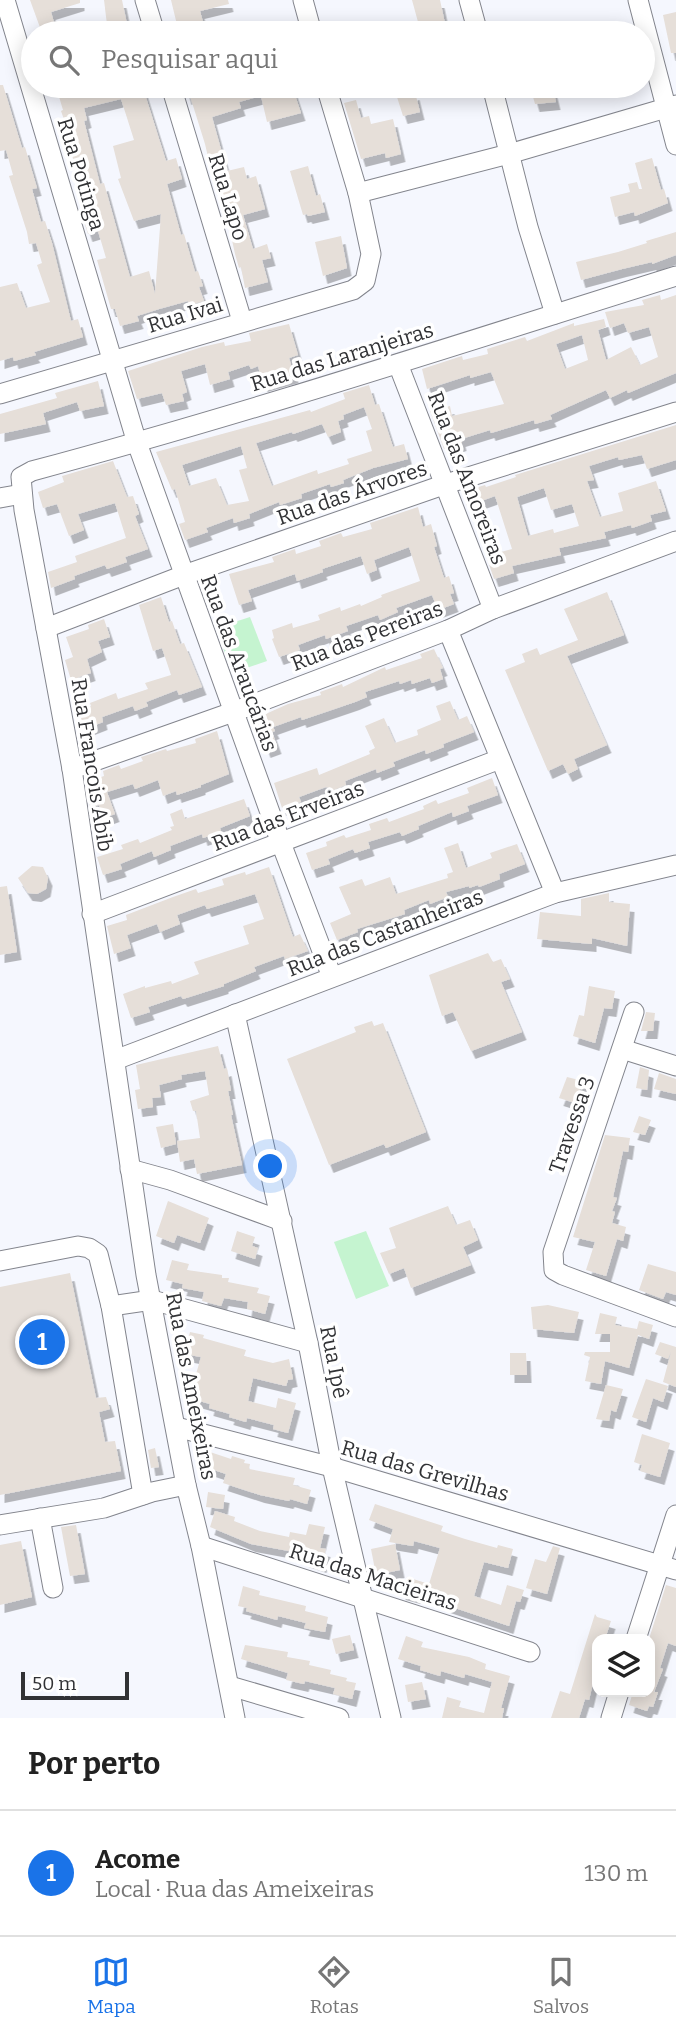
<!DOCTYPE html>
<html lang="pt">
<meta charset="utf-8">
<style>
:root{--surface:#fff;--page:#f2f2f2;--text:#222;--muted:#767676;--line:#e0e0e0;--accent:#1a73e8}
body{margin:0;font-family:Bitter,serif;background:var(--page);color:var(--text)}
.controls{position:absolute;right:21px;bottom:21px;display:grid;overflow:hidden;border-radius:14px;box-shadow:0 4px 18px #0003}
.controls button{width:63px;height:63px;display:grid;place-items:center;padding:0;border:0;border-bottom:2px solid var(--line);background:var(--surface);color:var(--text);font:35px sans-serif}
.scale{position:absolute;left:21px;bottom:18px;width:108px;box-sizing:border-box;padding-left:7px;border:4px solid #313235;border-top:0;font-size:19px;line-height:24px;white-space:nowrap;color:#313235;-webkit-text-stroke:5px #fff;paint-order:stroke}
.you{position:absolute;left:271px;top:1167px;width:24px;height:24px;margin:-18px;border:5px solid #fff;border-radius:50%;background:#1a73e8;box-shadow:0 0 0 10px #1a73e833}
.badge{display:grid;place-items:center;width:46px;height:46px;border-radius:50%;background:var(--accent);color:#fff;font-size:23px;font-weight:700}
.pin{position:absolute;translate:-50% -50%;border:4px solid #fff;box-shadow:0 2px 7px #0006}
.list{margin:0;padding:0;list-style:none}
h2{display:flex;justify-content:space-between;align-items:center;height:91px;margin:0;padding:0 28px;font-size:30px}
h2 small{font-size:23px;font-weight:400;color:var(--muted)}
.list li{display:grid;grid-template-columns:46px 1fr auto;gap:21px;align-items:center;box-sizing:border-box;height:126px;padding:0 28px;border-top:2px solid var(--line)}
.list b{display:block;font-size:26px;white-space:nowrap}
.list p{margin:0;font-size:23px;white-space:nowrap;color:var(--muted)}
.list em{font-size:23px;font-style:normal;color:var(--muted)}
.icon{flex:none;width:38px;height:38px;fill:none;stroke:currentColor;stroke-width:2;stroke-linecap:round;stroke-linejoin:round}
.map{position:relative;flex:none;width:676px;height:1718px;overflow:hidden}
.search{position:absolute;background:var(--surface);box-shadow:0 4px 18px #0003;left:21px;right:21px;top:21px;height:77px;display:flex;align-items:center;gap:18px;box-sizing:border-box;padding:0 24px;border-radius:38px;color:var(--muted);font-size:26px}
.sheet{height:217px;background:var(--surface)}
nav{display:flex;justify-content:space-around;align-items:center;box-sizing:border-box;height:98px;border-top:2px solid var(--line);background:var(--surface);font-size:19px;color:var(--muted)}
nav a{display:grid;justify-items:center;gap:4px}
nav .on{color:var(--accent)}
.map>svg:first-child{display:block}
.green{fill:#c5f4d0}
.building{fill:#e6dfd9;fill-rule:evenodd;filter:url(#shadow)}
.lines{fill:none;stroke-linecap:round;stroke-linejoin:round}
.minor-casing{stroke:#83858d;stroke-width:21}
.minor{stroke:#fff;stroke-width:19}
.labels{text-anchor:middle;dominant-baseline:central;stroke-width:7;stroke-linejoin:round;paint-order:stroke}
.street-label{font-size:21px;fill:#313235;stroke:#fff}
</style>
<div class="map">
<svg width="676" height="1718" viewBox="0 0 676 1718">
<defs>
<filter id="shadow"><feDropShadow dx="4.5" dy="8" stdDeviation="0" flood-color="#0004"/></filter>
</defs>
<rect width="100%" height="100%" fill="#f5f7fe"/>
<g class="green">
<polygon points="250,617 267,661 232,673 216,628"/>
<polygon points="366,1231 389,1286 356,1299 334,1242"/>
</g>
<g class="building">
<polygon points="30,0 80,0 80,3 51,12 57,33 42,33"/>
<polygon points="104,0 122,0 128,29 108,33"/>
<polygon points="171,0 228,0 229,4 200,11 206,33 179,33"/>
<polygon points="412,0 440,0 447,33 421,33"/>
<polygon points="676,12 676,53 671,53 663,15"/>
<polygon points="0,85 3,85 22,148 25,147 37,188 32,189 41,222 45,221 52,243 71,321 78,319 83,337 34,352 36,355 14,361 13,357 0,361 0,287 17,283 26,308 50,302 37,265 42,263 36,243 29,244 27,232 9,176 13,175 6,150 0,151"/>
<path d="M 58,86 L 143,88 L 166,161 L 176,158 L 182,179 L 167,184 L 181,235 L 184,234 L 195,272 L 198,271 L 203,286 L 199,287 L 204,301 L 189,305 L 188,301 L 159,309 L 137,316 L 139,321 L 120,326 L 115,309 L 111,309 L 97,260 L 106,258 L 98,231 L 88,234 L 81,213 L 86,211 L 77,185 L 82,184 L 69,147 L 64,148 L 60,137 L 69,134 L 61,111 L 63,110 L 57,90 ZM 121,99 L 134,140 L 113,146 L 121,178 L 118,179 L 134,221 L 161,214 L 155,294 L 149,271 L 130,277 L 104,183 L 100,184 L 84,121 L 87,120 L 84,108 Z"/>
<polygon points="184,86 216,86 216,89 231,86 292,86 301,113 267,122 261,96 239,102 241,108 212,117 227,171 244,167 247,179 256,176 265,209 243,215 253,249 267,244 271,258 262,260 268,282 245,288 241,267 239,268 235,254 222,194 217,195 205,144 190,96 187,97"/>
<polygon points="530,86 552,86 556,102 535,104"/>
<polygon points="415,92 420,112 403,116 397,97"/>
<polygon points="356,100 361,118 369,116 371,124 393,119 401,154 386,158 385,153 361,159 344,103"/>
<polygon points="652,158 661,190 664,189 668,203 635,216 634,212 615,217 610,197 630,192 628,184 637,182 639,189 642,189 635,163"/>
<polygon points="308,166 316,196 320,194 325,212 308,216 307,214 303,215 290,171"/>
<polygon points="676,232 676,255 652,264 652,262 622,269 581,280 576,262 618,252 647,243 646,241"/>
<polygon points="341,236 347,268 323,276 315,242"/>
<path d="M 660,295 L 661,300 L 676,295 L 676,373 L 628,393 L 627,390 L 610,398 L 606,390 L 550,415 L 552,419 L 535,424 L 534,420 L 491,433 L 490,430 L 461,439 L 462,443 L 444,449 L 430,411 L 450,406 L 452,416 L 504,404 L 491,372 L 470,378 L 470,375 L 427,389 L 422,369 L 462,356 L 463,360 L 488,354 L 487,349 L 525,337 L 527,341 L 574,323 L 574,326 L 604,319 L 606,327 L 598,330 L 606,360 L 631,347 L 640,365 L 658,357 L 649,327 L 628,333 L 624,323 L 610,328 L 605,312 L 644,305 L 642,300 ZM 582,335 L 588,360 L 565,369 L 556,344 Z"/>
<polygon points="289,324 298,355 289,358 294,375 263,384 258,366 251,369 249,365 228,372 230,379 210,385 205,364 181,371 187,392 182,394 184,401 166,405 162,393 137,399 128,371 202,347 224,342 225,346 251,341 249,333"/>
<polygon points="98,381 104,406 80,411 77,402 43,413 46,424 0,434 0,414 57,398 55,393"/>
<path d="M 369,385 L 375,405 L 379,404 L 393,447 L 404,444 L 408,459 L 373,468 L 343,480 L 344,483 L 331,487 L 330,484 L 301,494 L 302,498 L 280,505 L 279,502 L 249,514 L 250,518 L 234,523 L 233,518 L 206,528 L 208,532 L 185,540 L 179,524 L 185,522 L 175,489 L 172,490 L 156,452 L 310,410 L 311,412 L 345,399 L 343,393 ZM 364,407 L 372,429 L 366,431 L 372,451 L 347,459 L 349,464 L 318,474 L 317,470 L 272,486 L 256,443 L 292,432 L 293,434 L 322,424 L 328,437 L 341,432 L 338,421 L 344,419 L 343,415 ZM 241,446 L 247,468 L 239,470 L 249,501 L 227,505 L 216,478 L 189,486 L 182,465 Z"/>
<path d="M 676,425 L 676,460 L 647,469 L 642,455 L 619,460 L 618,457 L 589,466 L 594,480 L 587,481 L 600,517 L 623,511 L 618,493 L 656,481 L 666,511 L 650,515 L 652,521 L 632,528 L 631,525 L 604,532 L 606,538 L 559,548 L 561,555 L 512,566 L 514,573 L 494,579 L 486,556 L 512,549 L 497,502 L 495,496 L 467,506 L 462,492 L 485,485 L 486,487 L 516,477 L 515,475 ZM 544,488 L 551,510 L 572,504 L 579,526 L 554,533 L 553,529 L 528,536 L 517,497 Z"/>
<polygon points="113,461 127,497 133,496 139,514 135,516 148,549 125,557 127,562 107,569 105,565 74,576 75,579 51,588 48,572 77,562 75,556 126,538 115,503 78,514 84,530 69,536 57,504 43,508 38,492 64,482 62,476"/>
<polygon points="418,507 423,527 431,524 437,546 434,547 444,578 449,576 454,593 450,594 454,604 438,610 432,595 396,608 398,612 380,620 378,615 346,626 348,631 326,639 325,635 298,645 300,650 279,657 272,639 274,638 272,630 292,623 293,628 320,620 318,615 340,607 341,611 360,604 361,606 382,597 381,595 420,581 409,547 374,560 377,570 367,574 361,556 322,569 323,572 297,581 295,574 248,590 252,601 239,605 229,574 274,562 272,557 295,549 296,554 321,546 319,541 341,533 343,537 372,529 370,523"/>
<polygon points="607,592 624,635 567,656 607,745 574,759 578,769 568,774 563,764 548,771 505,670 525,662 522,654 537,648 540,655 578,640 564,609"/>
<polygon points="161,597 169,622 172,621 180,644 184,643 202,687 179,695 177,690 146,702 148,706 135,711 133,706 102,717 103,722 80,731 74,711 91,706 90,703 116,693 118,699 148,689 145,683 171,675 162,648 153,651 139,605"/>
<polygon points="104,619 110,637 98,641 102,652 87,659 91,673 71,680 65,660 73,657 66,637 89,629 88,625"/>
<polygon points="434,649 443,668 440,669 443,679 432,683 430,678 412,684 411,680 400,684 399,681 365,692 367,697 355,702 302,720 301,717 273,727 275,731 272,732 277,746 266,750 261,736 256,737 250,721 288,704 321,695 320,692 342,684 343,687 385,667 386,670 422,658 420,654"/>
<polygon points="450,701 458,720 467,716 474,732 443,744 444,747 426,754 425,750 393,762 395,766 377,773 376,769 345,781 346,785 334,790 326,787 299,797 301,802 282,808 274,783 317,768 319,775 370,754 369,751 375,748 365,726 384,718 395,743 418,735 417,730 441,720 436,706"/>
<polygon points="217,731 229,774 201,785 201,787 177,795 176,791 163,796 158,780 135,789 133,784 107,792 115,814 104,818 99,805 90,808 86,782 104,776 103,771 119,765 121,769 143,761 141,757 166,749 167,751 196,743 195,739"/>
<polygon points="492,778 498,795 467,806 469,811 453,817 452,812 418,826 419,829 402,836 400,832 368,842 370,848 355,853 353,849 328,859 330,864 312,870 306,853 327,846 326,842 344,835 346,838 371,830 369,824 387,818 389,822 424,809 423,806 436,800 438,804 469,793 467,788"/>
<polygon points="244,799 250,816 220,828 221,832 203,838 202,834 170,846 171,850 154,857 152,851 120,864 122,869 103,875 97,857 123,849 121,845 138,839 140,843 172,830 170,827 174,826 170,814 182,809 185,819"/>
<polygon points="458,843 466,868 492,858 490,853 517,844 525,864 499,874 500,879 479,887 478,885 469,888 469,886 446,892 448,897 430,904 429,900 404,910 405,914 357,929 358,932 337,940 330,923 351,914 339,887 362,879 365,886 390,877 396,894 448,878 447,874 453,872 444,848"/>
<polygon points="32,866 43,867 48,878 46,889 37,894 28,893 18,878"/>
<polygon points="269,867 293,937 300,934 308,951 285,959 284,956 254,967 256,971 224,984 224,986 183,999 181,996 148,1007 150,1012 131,1018 123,994 145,986 145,988 171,981 172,984 199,974 194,962 249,944 243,926 264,919 255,894 207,909 205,905 177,915 180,924 160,932 157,924 127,935 131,948 114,954 107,926 127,920 126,915 173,897 196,889 198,893 224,885 222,879 245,872 246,875"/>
<polygon points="7,886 17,952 0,955 0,887"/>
<polygon points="609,893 609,902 630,904 627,946 592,938 592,944 537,939 540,912 581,916 581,899"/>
<polygon points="488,953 493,962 501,959 510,979 501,982 522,1032 471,1051 453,1012 442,1016 429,975"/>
<polygon points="589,986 615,991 612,1009 604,1008 595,1043 573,1036 579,1015 584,1016"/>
<polygon points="646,1012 655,1013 653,1031 641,1031"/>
<polygon points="372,1021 374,1026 383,1023 426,1132 386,1148 384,1144 329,1165 287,1059 356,1032 354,1027"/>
<polygon points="218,1046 224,1069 227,1068 231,1091 228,1091 233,1115 231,1115 242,1165 197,1174 194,1159 180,1162 177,1141 200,1138 196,1111 193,1111 190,1101 209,1095 205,1071 181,1075 182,1079 159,1085 161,1097 152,1098 153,1107 138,1109 135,1090 140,1089 136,1065"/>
<polygon points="640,1067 649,1070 647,1090 636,1088"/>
<polygon points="659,1073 676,1079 676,1094 654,1089"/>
<polygon points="567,1077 583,1081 575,1103 559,1098"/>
<polygon points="639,1116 651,1120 645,1135 633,1132"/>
<polygon points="173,1124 176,1144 161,1148 156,1127"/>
<polygon points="605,1135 630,1138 628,1152 623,1151 613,1197 617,1198 612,1211 615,1212 612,1223 626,1227 623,1241 617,1239 606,1276 586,1270 595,1242 573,1237"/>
<polygon points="168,1201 209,1218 200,1243 177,1235 174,1243 156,1236"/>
<polygon points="448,1206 456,1225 470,1220 478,1240 463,1247 471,1265 411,1288 404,1268 389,1274 380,1253 396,1248 389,1228"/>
<polygon points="237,1231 255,1237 252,1246 258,1248 255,1259 231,1251"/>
<polygon points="172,1260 189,1264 187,1270 222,1275 222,1278 229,1278 228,1282 259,1288 257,1293 270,1296 265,1314 247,1309 248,1302 224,1298 221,1306 202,1301 204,1292 182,1288 183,1284 166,1280"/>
<polygon points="648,1264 676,1272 676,1295 666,1292 663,1299 639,1290"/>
<polygon points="70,1273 96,1398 106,1397 110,1409 99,1412 105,1442 115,1441 121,1471 0,1495 0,1287"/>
<polygon points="548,1305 579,1312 574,1333 533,1329 531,1307"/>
<polygon points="600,1313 617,1317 615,1325 637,1329 639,1321 653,1325 649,1339 638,1335 629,1368 605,1361 601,1384 585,1381 590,1357 584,1355 585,1352 610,1352 610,1334 595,1334"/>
<polygon points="190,1332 204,1335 203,1338 246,1350 244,1356 273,1363 289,1359 293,1379 288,1380 286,1386 253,1378 248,1401 276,1408 278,1398 296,1403 288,1433 273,1429 274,1425 247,1418 246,1422 229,1417 230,1414 209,1408 210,1404 189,1398 201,1357 184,1354"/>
<polygon points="660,1342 676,1347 676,1387 663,1382 671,1352 668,1359 655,1354"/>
<polygon points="510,1353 526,1353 527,1375 510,1375"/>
<polygon points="646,1379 668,1386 663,1402 653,1398 646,1422 632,1417"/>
<polygon points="606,1385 623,1389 616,1412 611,1410 609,1421 596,1419"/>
<polygon points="642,1434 670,1443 660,1477 640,1471 642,1465 634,1462"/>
<polygon points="155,1448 159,1467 151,1468 148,1450"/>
<polygon points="207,1451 231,1459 232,1456 245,1460 244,1463 250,1464 249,1469 295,1478 293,1485 311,1490 307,1504 290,1499 289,1501 260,1495 223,1483 226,1474 202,1466"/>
<polygon points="208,1492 225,1495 223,1509 206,1507"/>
<polygon points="375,1504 443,1526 441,1531 465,1539 497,1548 498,1545 513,1549 508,1568 484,1562 474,1596 501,1605 507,1585 524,1590 520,1602 516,1601 509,1626 446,1605 447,1602 417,1592 416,1596 401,1592 407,1577 429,1584 440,1548 414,1541 413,1546 389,1542 393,1529 369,1520"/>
<polygon points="215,1511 235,1517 234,1521 260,1531 289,1537 290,1532 306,1535 309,1524 325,1527 320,1548 326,1549 322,1565 304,1559 305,1554 251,1544 210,1527"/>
<polygon points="76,1525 85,1574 70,1576 61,1527"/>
<polygon points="21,1541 32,1597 0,1605 0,1545"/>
<polygon points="395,1544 400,1570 376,1575 371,1549"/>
<polygon points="553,1546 560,1548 547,1594 526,1588 535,1559 546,1562"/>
<polygon points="666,1585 676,1588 676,1646 668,1643 660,1668 663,1669 654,1692 658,1692 653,1707 649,1706 647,1711 629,1705 633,1692 650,1692 649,1639"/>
<polygon points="243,1586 260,1591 259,1595 306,1606 305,1611 328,1617 325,1632 304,1628 306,1623 278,1616 277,1620 246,1611 247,1608 238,1606"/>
<polygon points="595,1614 597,1617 611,1621 605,1639 597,1639 597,1666 589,1700 585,1699 579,1718 551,1718 560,1691 570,1694"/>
<polygon points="350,1635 354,1650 336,1654 332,1639"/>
<polygon points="406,1636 423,1642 421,1647 469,1657 486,1664 485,1669 510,1676 501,1708 504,1708 502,1718 442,1718 447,1697 461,1701 459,1707 484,1713 492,1682 465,1674 464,1678 441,1671 440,1676 420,1670 421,1666 398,1659"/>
<polygon points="245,1645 288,1652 287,1657 310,1661 309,1665 331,1670 330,1674 347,1678 346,1681 356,1683 352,1699 333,1694 335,1688 305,1681 304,1684 286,1680 288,1673 241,1659"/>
<polygon points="422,1682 426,1699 408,1702 405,1685"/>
</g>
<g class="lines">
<g class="minor-casing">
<g id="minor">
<polyline points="5,0 137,443 281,843 332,977"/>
<polyline points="145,0 155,33"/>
<polyline points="303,0 312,33"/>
<polyline points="469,0 478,33"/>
<polyline points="638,0 676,145"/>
<polyline points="171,86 242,321"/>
<polyline points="492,86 528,227 555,314"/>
<polyline points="358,193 509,154 676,105"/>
<polyline points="398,364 493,609"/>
<polyline points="0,394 353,290 365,281 371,254 358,193 326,86"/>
<polyline points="0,498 22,494"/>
<polyline points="46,628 184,575 446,484 676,412"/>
<polyline points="448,630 555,893"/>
<polyline points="72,769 233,712 448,630 493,609 676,541"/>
<polyline points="92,914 500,759"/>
<polyline points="634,1012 553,1252 554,1270 563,1275 676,1317"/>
<polyline points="235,1014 308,1343 332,1467 391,1718"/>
<polyline points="622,1049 676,1066"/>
<polyline points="115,1060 555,893 676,865"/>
<polyline points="130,1169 170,1180 282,1221"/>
<polyline points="0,1261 78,1246 89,1248 98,1254 111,1306 143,1495"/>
<polyline points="111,1306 152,1300 308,1343"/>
<polyline points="176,1427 332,1467 676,1570"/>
<polyline points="40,1518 53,1588"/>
<polyline points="0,1525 104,1508 152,1492 186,1485"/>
<polyline points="201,1546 530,1652"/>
<polyline points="636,1639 676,1515"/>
<polyline points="230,1686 339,1718"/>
<path d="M 235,1718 L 201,1546 L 186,1485 L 146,1275 L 72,769 L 24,510 L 21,477 L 32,471 C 249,413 462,343 676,276"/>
<polyline points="611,1718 619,1692"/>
</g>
</g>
<use href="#minor" class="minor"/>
</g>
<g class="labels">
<g class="street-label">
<text transform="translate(81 174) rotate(73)">Rua Potinga</text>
<text transform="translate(228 197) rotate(73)">Rua Lapo</text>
<text transform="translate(185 315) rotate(-17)">Rua Ivai</text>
<text transform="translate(342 357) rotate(-17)">Rua das Laranjeiras</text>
<text transform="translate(467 478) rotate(69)">Rua das Amoreiras</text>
<text transform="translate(352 493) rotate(-19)">Rua das Árvores</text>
<text transform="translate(367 636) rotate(-21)">Rua das Pereiras</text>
<text transform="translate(239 663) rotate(70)">Rua das Araucárias</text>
<text transform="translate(92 765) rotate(81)">Rua Francois Abib</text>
<text transform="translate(288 816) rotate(-21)">Rua das Erveiras</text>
<text transform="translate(385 933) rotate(-21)">Rua das Castanheiras</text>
<text transform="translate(572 1125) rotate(-71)">Travessa 3</text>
<text transform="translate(334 1362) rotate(79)">Rua Ipê</text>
<text transform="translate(191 1386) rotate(79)">Rua das Ameixeiras</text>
<text transform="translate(425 1471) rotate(16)">Rua das Grevilhas</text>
<text transform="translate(373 1577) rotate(18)">Rua das Macieiras</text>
</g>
</g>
</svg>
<div class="controls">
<button><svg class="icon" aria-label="layers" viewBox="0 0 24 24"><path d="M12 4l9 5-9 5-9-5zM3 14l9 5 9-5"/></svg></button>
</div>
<div class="scale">50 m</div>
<div class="you"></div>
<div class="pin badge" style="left:42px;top:1342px">1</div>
<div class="search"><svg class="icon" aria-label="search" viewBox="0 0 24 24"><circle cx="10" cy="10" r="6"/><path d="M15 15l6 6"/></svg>Pesquisar aqui</div>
</div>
<section class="sheet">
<h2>Por perto<small></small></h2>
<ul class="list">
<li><span class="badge">1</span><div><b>Acome</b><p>Local · Rua das Ameixeiras</p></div><em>130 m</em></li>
</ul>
</section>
<nav>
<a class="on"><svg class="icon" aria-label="map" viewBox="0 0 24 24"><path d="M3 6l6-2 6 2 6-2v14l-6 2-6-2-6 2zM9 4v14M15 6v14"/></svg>Mapa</a>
<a><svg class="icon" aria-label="directions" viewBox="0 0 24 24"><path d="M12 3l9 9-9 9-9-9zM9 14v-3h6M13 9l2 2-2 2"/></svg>Rotas</a>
<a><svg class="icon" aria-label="saved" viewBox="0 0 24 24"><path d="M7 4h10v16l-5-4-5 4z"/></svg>Salvos</a>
</nav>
